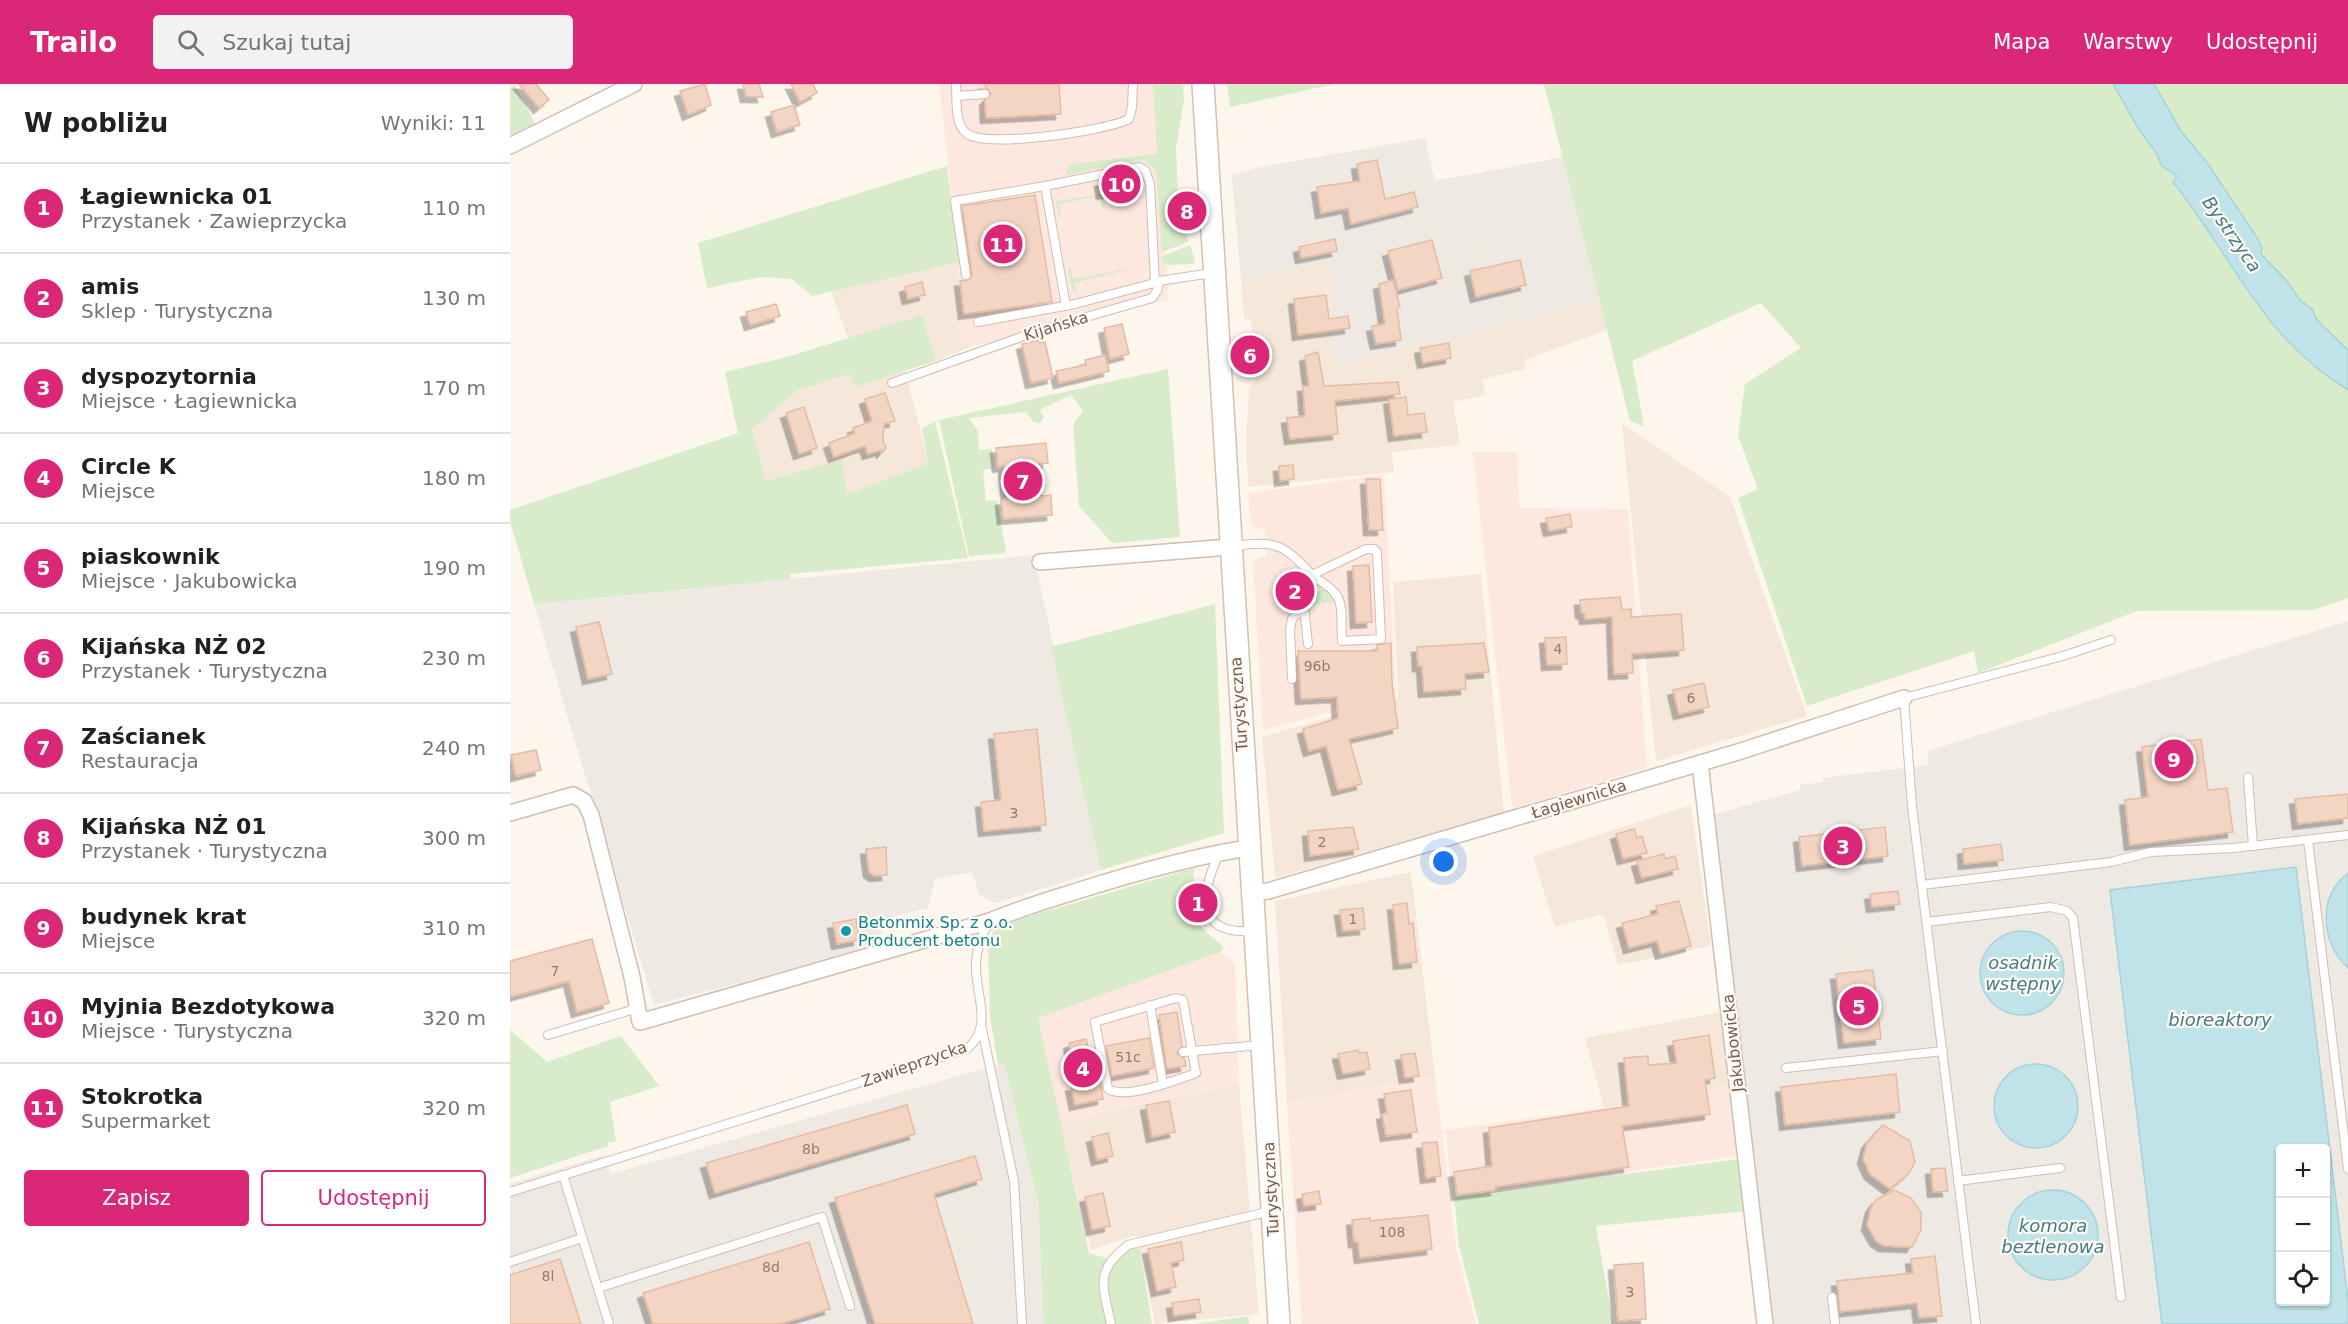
<!DOCTYPE html>
<html lang="pl">
<meta charset="utf-8">
<style>
:root{--surface:#fff;--page:#f2f2f2;--text:#202124;--muted:#757577;--line:#e0e0e0;--accent:#db2777}
body{margin:0;font-family:"DejaVu Sans",sans-serif;background:var(--page);color:var(--text)}
.controls{position:absolute;right:18px;bottom:18px;display:grid;overflow:hidden;border-radius:6px;box-shadow:0 2px 4px #0004}
.controls button{width:54px;height:54px;display:grid;place-items:center;padding:0;border:0;border-bottom:2px solid var(--line);background:var(--surface);color:var(--text);font:30px sans-serif}
.you{position:absolute;left:934px;top:778px;width:21px;height:21px;margin:-15px;border:4px solid #fff;border-radius:50%;background:#1a73e8;box-shadow:0 0 0 9px #1a73e833}
.badge{display:grid;place-items:center;width:39px;height:39px;border-radius:50%;background:var(--accent);color:#fff;font-size:20px;font-weight:700}
.pin{position:absolute;translate:-50% -50%;border:3px solid #fff;box-shadow:0 2px 6px #0006}
.list{margin:0;padding:0;list-style:none}
h2{display:flex;justify-content:space-between;align-items:center;height:78px;margin:0;padding:0 24px;font-size:26px}
h2 small{font-size:20px;font-weight:400;color:var(--muted)}
.list li{display:grid;grid-template-columns:39px 1fr auto;gap:18px;align-items:center;box-sizing:border-box;height:90px;padding:0 24px;border-top:2px solid var(--line)}
.list b{display:block;font-size:22px;white-space:nowrap}
.list p{margin:0;font-size:20px;white-space:nowrap;color:var(--muted)}
.list em{font-size:20px;font-style:normal;color:var(--muted)}
.actions{display:flex;gap:12px;padding:18px 24px}
.actions a{flex:1;padding:14px 0;border:2px solid var(--accent);border-radius:6px;text-align:center;font-size:21px;color:var(--accent)}
.actions .main{background:var(--accent);color:#fff}
.icon{flex:none;width:33px;height:33px;fill:none;stroke:currentColor;stroke-width:2;stroke-linecap:round;stroke-linejoin:round}
.map{position:relative;flex:none;width:1838px;height:1240px;overflow:hidden}
header{display:flex;align-items:center;gap:36px;box-sizing:border-box;height:84px;padding:0 30px;background:var(--accent);color:#fff}
header strong{font-size:28px}
nav{display:flex;gap:33px;margin-inline-start:auto;font-size:21px}
.search{width:420px;height:54px;background:var(--page);display:flex;align-items:center;gap:15px;box-sizing:border-box;padding:0 21px;border-radius:6px;color:var(--muted);font-size:22px}
main{display:flex}
aside{flex:1;background:var(--surface)}
.map>svg:first-child{display:block}
.residential{fill:#f5e8da}
.commercial{fill:#fde8e0}
.industrial{fill:#efe9e4;fill-rule:evenodd}
.green{fill:#d8ecc9}
.water{fill:#bfe3e8;stroke:#a5d3da;stroke-width:1.5;fill-rule:evenodd}
.building{fill:#f3d5c3;stroke:#e6bba3;stroke-width:1.5;filter:url(#shadow)}
.lines{fill:none;stroke-linecap:round;stroke-linejoin:round}
.lane-casing{stroke:#d1beb0;stroke-width:10}
.street-casing{stroke:#d1beb0;stroke-width:18}
.secondary-casing{stroke:#d6c0b0;stroke-width:24}
.lane{stroke:#fff;stroke-width:8}
.street{stroke:#fff;stroke-width:15}
.secondary{stroke:#fff;stroke-width:21}
.culture-dot{fill:#0f9aa8;stroke:#fffaf3;stroke-width:2}
.labels{text-anchor:middle;dominant-baseline:central;stroke-width:4.5;stroke-linejoin:round;paint-order:stroke}
.number-label{font-size:14px;fill:#987a6a}
.street-label{font-size:16px;fill:#7a5c4d;stroke:#fffaf3}
.culture-label{font-size:16px;fill:#0d838f;stroke:#fffaf3;text-anchor:start}
.water-label{font-size:18px;font-style:italic;fill:#437c86;stroke:#fffaf3}
</style>
<header>
<strong>Trailo</strong>
<div class="search"><svg class="icon" aria-label="search" viewBox="0 0 24 24"><circle cx="10" cy="10" r="6"/><path d="M15 15l6 6"/></svg>Szukaj tutaj</div>
<nav><a>Mapa</a><a>Warstwy</a><a>Udostępnij</a></nav>
</header>
<main>
<aside>
<h2>W pobliżu<small>Wyniki: 11</small></h2>
<ul class="list">
<li><span class="badge">1</span><div><b>Łagiewnicka 01</b><p>Przystanek · Zawieprzycka</p></div><em>110 m</em></li>
<li><span class="badge">2</span><div><b>amis</b><p>Sklep · Turystyczna</p></div><em>130 m</em></li>
<li><span class="badge">3</span><div><b>dyspozytornia</b><p>Miejsce · Łagiewnicka</p></div><em>170 m</em></li>
<li><span class="badge">4</span><div><b>Circle K</b><p>Miejsce</p></div><em>180 m</em></li>
<li><span class="badge">5</span><div><b>piaskownik</b><p>Miejsce · Jakubowicka</p></div><em>190 m</em></li>
<li><span class="badge">6</span><div><b>Kijańska NŻ 02</b><p>Przystanek · Turystyczna</p></div><em>230 m</em></li>
<li><span class="badge">7</span><div><b>Zaścianek</b><p>Restauracja</p></div><em>240 m</em></li>
<li><span class="badge">8</span><div><b>Kijańska NŻ 01</b><p>Przystanek · Turystyczna</p></div><em>300 m</em></li>
<li><span class="badge">9</span><div><b>budynek krat</b><p>Miejsce</p></div><em>310 m</em></li>
<li><span class="badge">10</span><div><b>Myjnia Bezdotykowa</b><p>Miejsce · Turystyczna</p></div><em>320 m</em></li>
<li><span class="badge">11</span><div><b>Stokrotka</b><p>Supermarket</p></div><em>320 m</em></li>
</ul>
<div class="actions"><a class="main">Zapisz</a><a>Udostępnij</a></div>
</aside>
<div class="map">
<svg width="1838" height="1240" viewBox="0 0 1838 1240">
<defs>
<filter id="shadow"><feDropShadow dx="-5.5" dy="5.5" stdDeviation="0" flood-color="#0004"/></filter>
</defs>
<rect width="100%" height="100%" fill="#fdf6ec"/>
<g class="residential">
<polygon points="817,175 828,224 824,280 1089,216 1097,246 1015,276 1015,285 972,295 976,311 943,318 950,361 882,368 884,388 738,403 736,354 739,304 747,293 741,235 734,235 731,197"/>
<polygon points="449,178 447,198 450,253 463,262 426,277 412,231 338,254 321,207"/>
<polygon points="395,287 419,380 337,410 332,377 256,397 242,345 263,324 288,306 340,290 345,303"/>
<polygon points="1112,339 1220,413 1297,632 1146,677"/>
<polygon points="971,490 994,730 765,794 752,653 888,613 883,498"/>
<polygon points="1181,721 1201,862 1108,881 1093,830 1045,843 1023,772"/>
<polygon points="901,788 925,992 777,1019 765,817"/>
<polygon points="1211,928 1220,1001 1094,1024 1075,954"/>
<polygon points="729,1000 749,1230 645,1240 627,1151 581,1166 550,1038"/>
</g>
<g class="commercial">
<polygon points="429,0 655,0 648,70 659,216 560,236 528,247 463,262 450,253 447,198 449,178"/>
<polygon points="963,368 1007,368 1009,424 1118,425 1137,684 1002,725"/>
<polygon points="874,391 886,611 753,646 743,477 757,471 755,446 741,441 738,409"/>
<polygon points="710,868 720,874 725,881 729,1000 550,1038 528,934"/>
<polygon points="925,992 946,1163 966,1240 792,1240 777,1019"/>
<polygon points="1220,1001 1229,1072 942,1112 936,1046 1094,1024"/>
</g>
<g class="industrial">
<polygon points="915,54 925,97 1053,73 1089,216 824,281 819,230 828,224 817,176 731,197 722,91 746,84"/>
<polygon points="524,471 591,786 490,818 481,818 469,810 462,788 425,795 418,824 381,833 363,864 144,921 24,520"/>
<path d="M 1838,537 L 1838,1240 L 1260,1240 L 1202,731 L 1290,706 L 1290,701 L 1313,698 L 1312,694 L 1419,681 L 1417,667 ZM 1770,1064 L 1816,1064 L 1816,1218 L 1770,1218 Z"/>
<polygon points="494,979 528,1118 534,1240 0,1240 0,1100 94,1071 101,1090"/>
</g>
<g class="green">
<polygon points="643,0 673,0 674,16 666,65 669,131 675,134 678,158 652,168 646,87 634,76 555,91 560,80 647,70"/>
<polygon points="717,0 824,0 720,23"/>
<path d="M 1034,0 L 1603,0 L 1628,44 L 1647,70 L 1651,81 L 1668,93 L 1664,98 C 1723,173 1752,253 1838,306 L 1838,514 L 1803,526 L 1627,527 L 1468,589 L 1464,567 L 1297,622 L 1228,414 L 1248,405 L 1228,352 L 1235,300 L 1291,264 L 1251,219 L 1122,277 L 1134,342 L 1120,337 Z"/>
<polygon points="1644,0 1838,0 1838,266 1807,236 1802,225 1790,216 1777,197 1751,170 1748,155 1698,80 1671,47"/>
<polygon points="5,1 25,40 0,53 0,4"/>
<polygon points="437,82 449,178 302,212 282,195 251,193 197,204 188,159"/>
<polygon points="594,110 596,123 592,124 590,112 549,120 551,131 548,131 546,117"/>
<polygon points="680,161 685,177 683,180 657,181 653,178 651,173"/>
<polygon points="633,182 564,199 567,211 562,205 558,185 561,183 563,195"/>
<polygon points="412,231 426,277 345,303 340,290 288,306 242,345 256,397 332,376 337,410 418,380 412,345 425,337 458,474 280,490 281,495 24,520 0,437 0,426 228,349 215,288 277,273"/>
<polygon points="658,285 670,453 602,459 569,422 563,341 573,327 561,311 530,326 534,333 530,339 524,338 516,328 459,334 468,347 469,366 482,365 484,384 473,386 476,417 487,416 496,469 459,472 429,336"/>
<polygon points="815,505 820,507 825,517 802,521 805,508"/>
<polygon points="705,520 714,749 591,786 541,563"/>
<path d="M 684,784 C 681,831 675,832 714,863 L 710,868 L 528,934 L 579,1169 L 600,1175 L 618,1161 L 630,1165 L 642,1240 L 534,1240 L 528,1118 L 494,979 L 488,981 L 480,932 L 478,860 L 483,848 L 492,840 Z"/>
<polygon points="0,946 37,978 111,952 149,1002 100,1018 106,1058 97,1058 98,1062 0,1094"/>
<polygon points="1228,1075 1236,1127 1086,1142 1103,1240 969,1240 949,1162 944,1113"/>
<polygon points="738,1232 739,1240 684,1240"/>
</g>
<g class="water">
<path d="M 1603,0 L 1644,0 L 1671,47 L 1698,80 L 1748,155 L 1752,164 L 1751,170 L 1777,197 L 1790,216 L 1802,225 L 1807,236 L 1838,266 L 1838,306 C 1750,252 1724,174 1663,98 L 1667,92 L 1651,81 L 1647,70 L 1628,44 Z"/>
<path d="M 1786,783 L 1838,1216 L 1838,1240 L 1652,1240 L 1600,806 ZM 1770,1064 L 1816,1064 L 1816,1218 L 1770,1218 Z"/>
<path d="M 1838,789 L 1838,884 C 1811,860 1807,812 1838,789 Z"/>
<circle cx="1512" cy="889" r="42"/>
<circle cx="1526" cy="1022" r="42"/>
<circle cx="1543" cy="1151" r="45"/>
</g>
<g class="building">
<polygon points="9,0 26,0 39,16 29,24"/>
<polygon points="195,0 201,21 178,31 170,7"/>
<polygon points="233,0 249,0 253,13 236,13"/>
<polygon points="281,0 303,0 307,9 290,18"/>
<polygon points="474,0 549,0 551,30 476,34 475,16 481,10"/>
<polygon points="284,21 290,41 267,48 261,28"/>
<polygon points="867,76 875,115 904,108 908,123 841,140 838,124 811,129 807,103 850,97 847,80"/>
<polygon points="629,90 632,103 592,110 590,97"/>
<polygon points="525,111 542,218 454,230 450,197 459,196 462,190 452,122"/>
<polygon points="825,155 827,167 791,174 789,163"/>
<polygon points="922,156 932,194 888,206 878,167"/>
<polygon points="1010,176 1016,201 966,213 960,187"/>
<polygon points="883,196 890,223 887,224 891,256 866,260 862,242 875,240 869,200"/>
<polygon points="412,198 415,211 398,215 395,203"/>
<polygon points="816,211 819,235 838,232 840,244 788,251 784,215"/>
<polygon points="266,220 270,232 240,241 236,228"/>
<polygon points="612,240 619,270 600,275 594,244"/>
<polygon points="529,256 530,259 535,258 543,294 521,299 512,260"/>
<polygon points="939,259 941,274 913,279 910,264"/>
<polygon points="808,268 814,302 888,298 890,310 825,317 828,350 780,355 777,334 795,332 793,302 799,302 795,272"/>
<polygon points="595,271 599,287 549,299 546,287 576,281 575,276"/>
<polygon points="375,309 385,337 374,340 373,356 376,364 372,369 371,366 358,370 355,362 324,373 319,359 345,349 343,344 362,337 355,315"/>
<polygon points="896,313 898,331 914,329 917,348 884,352 879,315"/>
<polygon points="294,323 307,364 289,370 276,329"/>
<polygon points="536,359 538,379 528,380 531,412 541,411 542,431 493,435 491,416 497,415 494,382 488,383 486,364"/>
<polygon points="783,381 784,395 770,397 769,382"/>
<polygon points="856,395 870,395 873,446 859,446"/>
<polygon points="1060,430 1062,443 1039,447 1036,434"/>
<polygon points="859,481 862,538 846,539 843,482"/>
<polygon points="1110,513 1112,526 1121,525 1121,533 1171,530 1174,566 1122,570 1123,589 1104,590 1102,533 1075,535 1074,529 1071,529 1070,516"/>
<polygon points="89,538 102,590 78,595 66,543"/>
<polygon points="1056,553 1057,580 1037,581 1035,554"/>
<polygon points="881,559 882,599 888,644 839,655 852,700 828,706 816,662 799,667 793,645 828,634 827,613 791,615 788,567 867,567 867,561"/>
<polygon points="974,559 979,588 955,590 956,605 914,608 912,582 908,582 907,563"/>
<polygon points="1194,599 1199,623 1169,630 1163,606"/>
<polygon points="527,645 536,741 474,747 471,718 491,716 484,650"/>
<polygon points="1691,655 1698,706 1717,704 1723,748 1620,761 1615,716 1638,713 1632,663"/>
<polygon points="26,666 31,686 6,692 1,671"/>
<polygon points="1838,710 1838,734 1788,740 1785,715"/>
<polygon points="843,743 849,765 800,772 798,747"/>
<polygon points="1375,743 1378,772 1292,782 1289,753"/>
<polygon points="1124,745 1127,754 1132,752 1137,769 1113,775 1106,750"/>
<polygon points="1491,760 1493,776 1454,780 1453,765"/>
<polygon points="376,763 377,791 365,792 359,788 356,765"/>
<polygon points="1154,770 1155,775 1165,772 1168,785 1132,794 1127,777"/>
<polygon points="1388,807 1390,820 1362,823 1360,810"/>
<polygon points="1169,817 1181,862 1151,870 1147,857 1119,864 1112,839 1148,830 1146,822"/>
<polygon points="897,819 899,840 903,839 907,878 889,880 883,821"/>
<polygon points="853,824 855,845 833,847 830,826"/>
<polygon points="346,835 349,856 327,860 323,839"/>
<polygon points="82,855 99,919 67,928 59,897 0,913 0,877"/>
<polygon points="1363,886 1371,955 1334,959 1326,890"/>
<polygon points="667,928 672,962 667,969 674,974 676,982 657,985 649,931"/>
<polygon points="1199,951 1205,994 1195,996 1200,1030 1112,1042 1119,1083 985,1103 986,1106 947,1111 944,1088 982,1082 979,1044 1119,1022 1114,974 1138,972 1138,981 1167,979 1163,957"/>
<polygon points="639,954 644,984 602,992 596,962"/>
<polygon points="576,955 578,965 584,964 593,1015 565,1021 561,1002 568,1001 559,959"/>
<polygon points="848,966 849,969 857,968 860,985 833,990 828,970"/>
<polygon points="905,969 909,992 895,994 891,971"/>
<polygon points="1386,990 1390,1028 1275,1041 1271,1003"/>
<polygon points="901,1006 907,1048 876,1052 872,1030 877,1029 874,1010"/>
<polygon points="659,1017 665,1048 642,1053 636,1021"/>
<polygon points="397,1021 405,1050 205,1109 196,1079"/>
<polygon points="1373,1041 1400,1057 1405,1078 1399,1089 1380,1105 1360,1090 1353,1075 1357,1059"/>
<polygon points="598,1049 603,1072 587,1076 582,1053"/>
<polygon points="927,1058 931,1092 916,1094 912,1059"/>
<polygon points="465,1072 472,1095 424,1110 463,1240 365,1240 325,1114"/>
<polygon points="1435,1084 1438,1107 1423,1108 1421,1085"/>
<polygon points="1384,1106 1401,1114 1411,1128 1411,1146 1402,1163 1374,1162 1366,1157 1357,1141 1361,1123 1367,1115"/>
<polygon points="809,1107 811,1120 794,1122 792,1110"/>
<polygon points="593,1109 600,1142 582,1146 575,1113"/>
<polygon points="918,1131 922,1165 850,1174 848,1158 844,1158 842,1136 860,1134 860,1137"/>
<polygon points="299,1158 320,1225 270,1240 143,1240 133,1209"/>
<polygon points="671,1158 674,1176 661,1179 666,1203 647,1207 638,1165"/>
<polygon points="1425,1172 1432,1232 1409,1234 1407,1219 1330,1228 1327,1197 1403,1189 1401,1175"/>
<polygon points="50,1175 71,1240 0,1240 0,1191"/>
<polygon points="1133,1179 1136,1235 1108,1237 1104,1181"/>
<polygon points="689,1215 691,1228 664,1232 662,1219"/>
</g>
<g class="lines">
<g class="lane-casing">
<g id="lane">
<path d="M 446,0 C 447,14 444,39 456,49 C 474,65 596,47 619,35 L 622,23 L 623,0"/>
<polyline points="447,12 475,10"/>
<polyline points="456,191 445,117 535,102"/>
<polyline points="556,222 535,102 629,83 635,86 640,100 645,198"/>
<polyline points="468,238 565,220 648,198"/>
<polyline points="382,299 528,247 642,214 647,207 649,197 702,189"/>
<path d="M 724,462 C 766,456 773,460 802,491 L 805,494 C 838,512 830,522 832,557 L 871,555 L 867,468 L 864,465 L 856,465 L 802,491 L 793,514 L 798,560"/>
<polyline points="782,595 780,545 782,535 794,524"/>
<polyline points="1738,693 1743,762"/>
<polyline points="1798,756 1838,1085"/>
<path d="M 709,770 C 691,808 684,851 742,847"/>
<polyline points="1412,801 1601,778 1641,768 1724,764 1838,751"/>
<polyline points="1417,838 1541,823 1557,827 1563,834 1611,1213"/>
<path d="M 666,914 L 673,916 L 686,989 C 666,996 616,1016 598,1005 L 585,938 Z"/>
<polyline points="640,921 653,1000"/>
<polyline points="472,945 504,1097 512,1240"/>
<polyline points="38,951 128,924"/>
<polyline points="673,968 751,961"/>
<polyline points="1276,984 1433,967"/>
<polyline points="53,1091 99,1240"/>
<polyline points="1448,1097 1550,1084"/>
<path d="M 0,1108 L 457,965 C 485,942 464,909 466,878 C 467,863 471,852 479,838"/>
<polyline points="0,1178 72,1154"/>
<polyline points="88,1204 312,1133 340,1222"/>
<polyline points="1322,1213 1325,1240"/>
<path d="M 601,1240 C 593,1202 584,1187 618,1161 L 761,1127"/>
<polyline points="1466,1240 1402,722 1394,614 1553,572 1601,556"/>
</g>
</g>
<g class="street-casing">
<g id="street">
<polyline points="0,62 124,0"/>
<polyline points="530,478 720,463"/>
<polyline points="1190,679 1255,1240"/>
<path d="M 0,729 L 63,711 L 74,717 L 81,731 L 122,893 L 130,938 L 480,837 C 508,825 538,816 567,807 C 624,789 680,773 738,764"/>
<polyline points="742,809 758,807 1228,668 1394,614"/>
</g>
</g>
<g class="secondary-casing">
<polyline id="secondary" points="693,0 769,1240"/>
</g>
<use href="#lane" class="lane"/>
<use href="#street" class="street"/>
<use href="#secondary" class="secondary"/>
</g>
<circle class="culture-dot" cx="336" cy="847" r="6"/>
<g class="labels">
<g class="number-label">
<text x="1048" y="565">4</text>
<text x="807" y="582">96b</text>
<text x="1181" y="614">6</text>
<text x="504" y="729">3</text>
<text x="812" y="758">2</text>
<text x="843" y="835">1</text>
<text x="45" y="887">7</text>
<text x="618" y="973">51c</text>
<text x="301" y="1065">8b</text>
<text x="882" y="1148">108</text>
<text x="261" y="1183">8d</text>
<text x="38" y="1192">8l</text>
<text x="1120" y="1208">3</text>
</g>
<g class="street-label">
<text transform="translate(546 242) rotate(-17)">Kijańska</text>
<text transform="translate(729 620) rotate(-94)">Turystyczna</text>
<text transform="translate(1069 715) rotate(-17)">Łagiewnicka</text>
<text transform="translate(1223 959) rotate(-96)">Jakubowicka</text>
<text transform="translate(404 980) rotate(-19)">Zawieprzycka</text>
<text transform="translate(761 1105) rotate(-93)">Turystyczna</text>
</g>
<g class="culture-label">
<text x="348" y="838">Betonmix Sp. z o.o.<tspan x="348" dy="18">Producent betonu</tspan></text>
</g>
<g class="water-label">
<text transform="translate(1722 150) rotate(55)">Bystrzyca</text>
<text x="1513" y="878">osadnik<tspan x="1513" dy="21">wstępny</tspan></text>
<text x="1710" y="935">bioreaktory</text>
<text x="1543" y="1141">komora<tspan x="1543" dy="21">beztlenowa</tspan></text>
</g>
</g>
</svg>
<div class="controls">
<button>+</button>
<button>−</button>
<button><svg class="icon" aria-label="locate" viewBox="0 0 24 24"><circle cx="12" cy="12" r="6"/><path d="M12 2v4M12 18v4M2 12h4M18 12h4"/></svg></button>
</div>
<div class="you"></div>
<div class="pin badge" style="left:688px;top:819px">1</div>
<div class="pin badge" style="left:785px;top:507px">2</div>
<div class="pin badge" style="left:1333px;top:762px">3</div>
<div class="pin badge" style="left:573px;top:984px">4</div>
<div class="pin badge" style="left:1349px;top:922px">5</div>
<div class="pin badge" style="left:740px;top:271px">6</div>
<div class="pin badge" style="left:513px;top:397px">7</div>
<div class="pin badge" style="left:677px;top:127px">8</div>
<div class="pin badge" style="left:1664px;top:675px">9</div>
<div class="pin badge" style="left:611px;top:100px">10</div>
<div class="pin badge" style="left:493px;top:160px">11</div>
</div>
</main>
